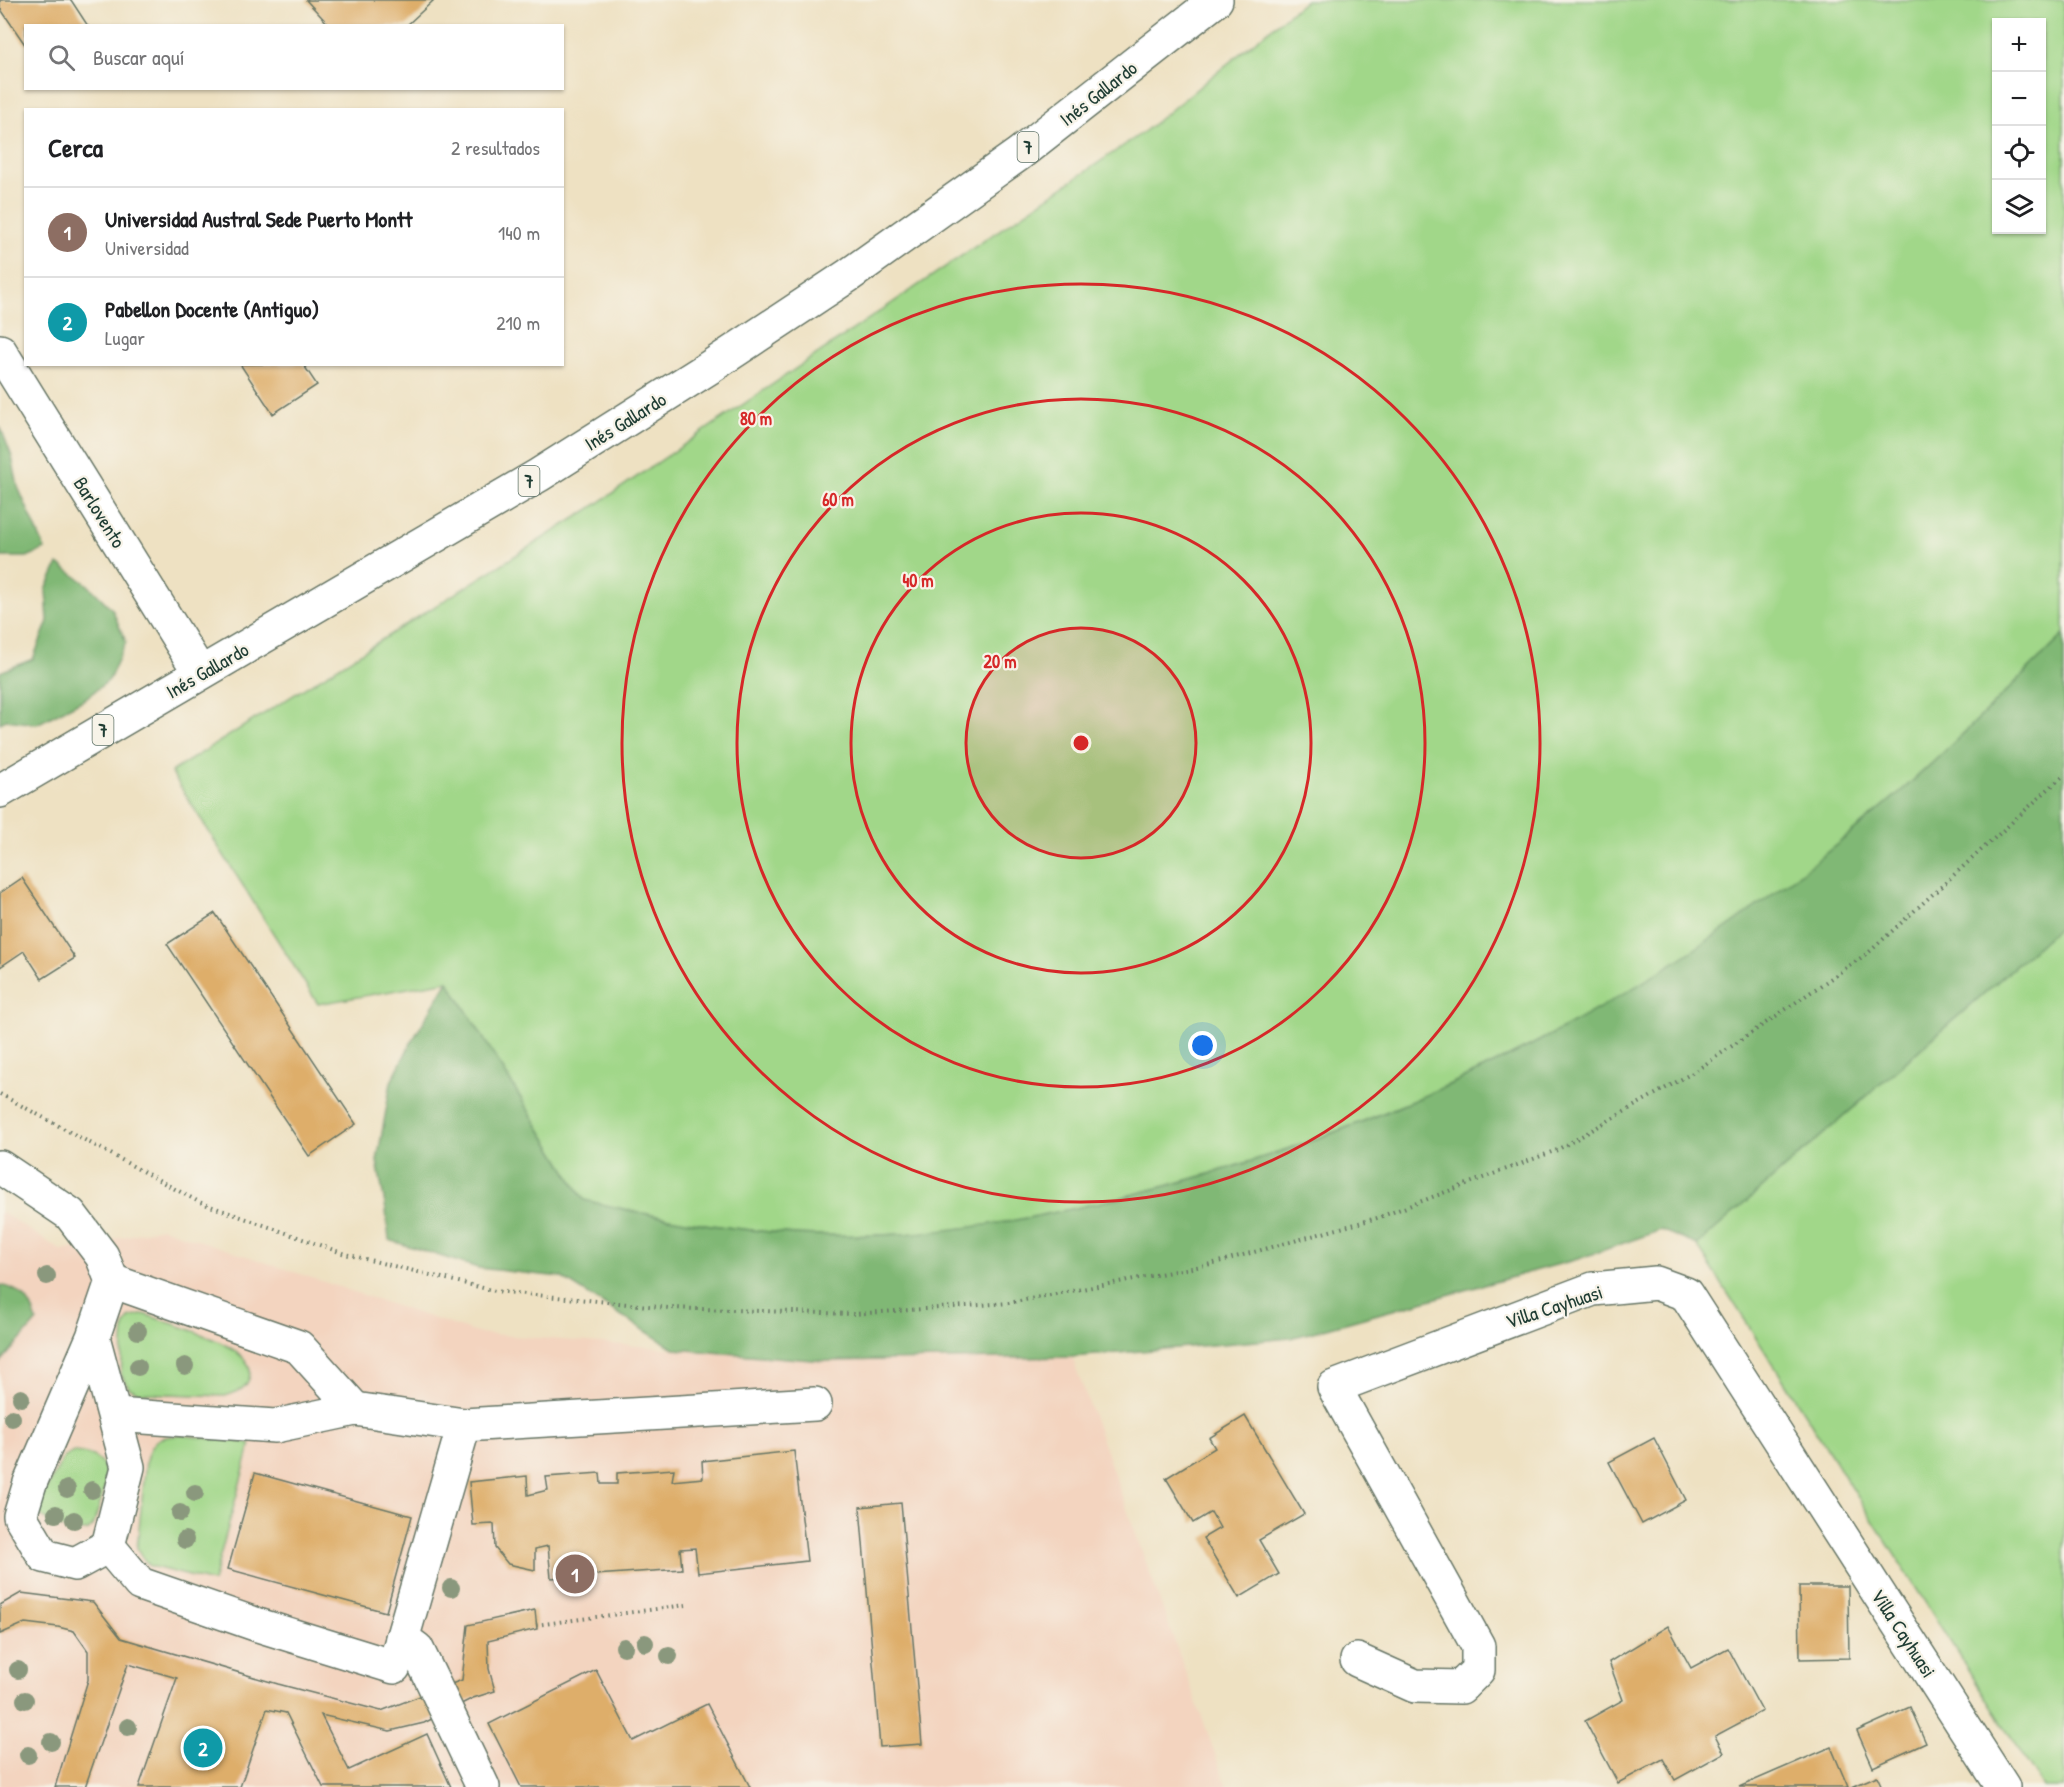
<!DOCTYPE html>
<html lang="es">
<meta charset="utf-8">
<style>
:root{--surface:#fff;--page:#f6f6f6;--text:#202124;--muted:#757577;--line:#e0e0e0;--accent:#db2777}
body{margin:0;font-family:"Patrick Hand",sans-serif;background:var(--page);color:var(--text)}
.controls{position:absolute;right:18px;top:18px;display:grid;overflow:hidden;border-radius:0px;box-shadow:0 2px 4px #0004}
.controls button{width:54px;height:54px;display:grid;place-items:center;padding:0;border:0;border-bottom:2px solid var(--line);background:var(--surface);color:var(--text);font:30px sans-serif}
.you{position:absolute;left:1203px;top:1046px;width:21px;height:21px;margin:-15px;border:4px solid #fff;border-radius:50%;background:#1a73e8;box-shadow:0 0 0 9px #1a73e833}
.badge{display:grid;place-items:center;width:39px;height:39px;border-radius:50%;background:var(--accent);color:#fff;font-size:20px;font-weight:700}
.pin{position:absolute;translate:-50% -50%;border:3px solid #fff;box-shadow:0 2px 6px #0006}
.list{margin:0;padding:0;list-style:none}
h2{display:flex;justify-content:space-between;align-items:center;height:78px;margin:0;padding:0 24px;font-size:26px}
h2 small{font-size:20px;font-weight:400;color:var(--muted)}
.list li{display:grid;grid-template-columns:39px 1fr auto;gap:18px;align-items:center;box-sizing:border-box;height:90px;padding:0 24px;border-top:2px solid var(--line)}
.list b{display:block;font-size:22px;white-space:nowrap}
.list p{margin:0;font-size:20px;white-space:nowrap;color:var(--muted)}
.list em{font-size:20px;font-style:normal;color:var(--muted)}
.icon{flex:none;width:33px;height:33px;fill:none;stroke:currentColor;stroke-width:2;stroke-linecap:round;stroke-linejoin:round}
.map{position:relative;flex:none;width:2064px;height:1787px;overflow:hidden}
.search{position:absolute;background:var(--surface);box-shadow:0 2px 4px #0004;left:24px;top:24px;width:540px;height:66px;display:flex;align-items:center;gap:15px;box-sizing:border-box;padding:0 21px;border-radius:0px;color:var(--muted);font-size:22px}
.panel{position:absolute;background:var(--surface);box-shadow:0 2px 4px #0004;left:24px;top:108px;width:540px;height:258px;border-radius:0px}
.map>svg:first-child{display:block}
.built{fill:#f3d4bf}
.green{fill:#a1d789;stroke:#608a5e;stroke-width:1.5;fill-rule:evenodd}
.forest{fill:#80b875;stroke:#507a54;stroke-width:1.5}
.building{fill:#deae6a}
.lines{fill:none;stroke-linecap:round;stroke-linejoin:round}
.minor-casing{stroke:#677666;stroke-width:36}
.highway-casing{stroke:#677666;stroke-width:36}
.path{stroke:#677666;stroke-width:4;stroke-dasharray:1.5 4.5;stroke-linecap:butt}
.minor{stroke:#fff;stroke-width:33}
.highway{stroke:#fff;stroke-width:33}
.tree{fill:#8a987d}
.ring{fill:none;stroke:#d62828;stroke-width:3}
.labels{text-anchor:middle;dominant-baseline:central;stroke-width:4.5;stroke-linejoin:round;paint-order:stroke}
.shield{fill:#f7f3e8;stroke:#60746a;stroke-width:1.5}
.shield-label{font-size:18px;font-weight:bold;fill:#1f3d34}
.street-label{font-size:20px;fill:#1f3d34;stroke:#f7f3e8}
.centre{fill:#d62828;stroke:#f7f3e8;stroke-width:3}
.ring-label{font-size:18px;text-anchor:middle;font-weight:bold;fill:#d62828;stroke:#f7f3e8;stroke-width:4.5;stroke-linejoin:round;paint-order:stroke}
</style>
<div class="map">
<svg width="2064" height="1787" viewBox="0 0 2064 1787">
<rect width="100%" height="100%" fill="#f7f3e8"/>
<filter id="ink" filterUnits="userSpaceOnUse"><feTurbulence type="fractalNoise" baseFrequency=".0167" numOctaves="2"/><feDisplacementMap in="SourceGraphic" scale="12" xChannelSelector="R" yChannelSelector="G"/><feConvolveMatrix kernelMatrix="1 2 1 2 8 2 1 2 1" color-interpolation-filters="sRGB"/></filter>
<filter id="wash" filterUnits="userSpaceOnUse"><feTurbulence type="fractalNoise" baseFrequency=".008" numOctaves="4" result="noise"/><feDisplacementMap in="SourceGraphic" scale="24" xChannelSelector="R" yChannelSelector="G"/><feGaussianBlur stdDeviation="1.35" result="paint"/><feColorMatrix in="noise" values="0 0 0 0 0 0 0 0 0 0 0 0 0 0 0 0 0 1.4 0 .05"/><feComposite in="paint" operator="in"/></filter>
<g filter="url(#wash)">
<rect width="100%" height="100%" fill="#eee1c2"/>
<polygon class="built" points="0,1211 62,1251 162,1228 477,1333 825,1361 1072,1357 1227,1787 0,1787"/>
<g class="green">
<path d="M 1306,0 L 2064,0 L 2064,635 C 2012,685 1962,737 1908,785 C 1864,824 1818,860 1772,895 C 1581,1037 1358,1140 1127,1196 C 1046,1216 965,1232 881,1235 C 780,1239 682,1224 584,1200 L 448,981 L 318,1004 L 171,772 L 588,510 L 1145,131 ZM 1996,22 L 2042,22 L 2042,230 L 1996,230 Z"/>
<polygon points="2064,923 2064,1787 2043,1787 1697,1245"/>
<path d="M 144,1314 C 167,1323 252,1344 250,1373 C 249,1388 238,1392 225,1396 L 139,1393 L 129,1388 L 121,1375 L 124,1327 L 129,1318 Z"/>
<path d="M 179,1435 L 251,1443 L 213,1582 L 150,1566 L 142,1557 L 137,1548 L 146,1461 C 151,1439 158,1437 179,1435 Z"/>
<path d="M 74,1452 C 124,1455 102,1494 93,1526 L 87,1531 C 68,1531 53,1528 39,1514 L 39,1503 L 64,1457 Z"/>
</g>
<g class="forest">
<polygon points="0,426 12,457 18,487 45,549 27,557 0,557"/>
<polygon points="58,564 87,584 112,609 126,642 109,680 83,700 37,724 6,720 0,723 0,672 33,659 48,621 46,590"/>
<path d="M 2064,635 L 2064,923 L 1697,1245 L 1661,1230 L 1578,1259 L 1291,1338 L 1072,1357 L 825,1361 L 674,1349 L 561,1277 L 478,1268 L 389,1240 L 386,1210 L 377,1161 L 391,1082 L 412,1041 L 448,981 L 584,1200 C 682,1224 780,1239 881,1235 C 965,1232 1046,1216 1127,1196 C 1358,1140 1581,1037 1772,895 C 1818,860 1864,824 1908,785 C 1962,737 2012,685 2064,635 Z"/>
<path d="M 0,1285 C 23,1290 30,1300 37,1321 L 0,1363 Z"/>
</g>
<g id="blocks">
<g class="building">
<polygon points="0,0 71,0 88,26 26,26 26,46 0,8"/>
<polygon points="306,0 434,0 406,26 330,26"/>
<polygon points="240,364 303,364 317,385 273,414"/>
<polygon points="22,878 75,958 42,979 24,951 0,967 0,893"/>
<polygon points="215,913 356,1124 309,1156 167,944"/>
<polygon points="1245,1416 1304,1514 1259,1540 1279,1574 1239,1598 1203,1538 1220,1528 1211,1512 1193,1523 1166,1478 1215,1448 1209,1438"/>
<polygon points="1654,1438 1686,1500 1642,1524 1609,1462"/>
<polygon points="794,1451 807,1561 698,1573 695,1548 680,1549 682,1569 551,1578 548,1546 535,1549 535,1570 508,1564 495,1548 494,1524 473,1525 469,1482 527,1476 528,1495 548,1490 546,1477 600,1473 601,1484 617,1484 617,1473 674,1469 672,1481 703,1478 702,1461"/>
<polygon points="255,1473 412,1516 386,1612 228,1569"/>
<polygon points="901,1503 922,1744 880,1747 860,1507"/>
<polygon points="1799,1586 1848,1586 1849,1658 1800,1659"/>
<polygon points="21,1593 93,1602 121,1638 278,1684 381,1711 462,1680 468,1625 535,1610 537,1629 488,1641 489,1669 495,1691 473,1698 424,1723 390,1731 321,1715 349,1770 427,1734 451,1787 323,1787 286,1713 267,1709 240,1787 139,1787 177,1678 128,1664 85,1787 55,1787 88,1680 88,1651 74,1631 58,1627 25,1623 0,1634 0,1605"/>
<polygon points="1668,1626 1691,1668 1728,1648 1762,1711 1715,1736 1724,1753 1675,1780 1663,1759 1618,1783 1585,1721 1623,1700 1609,1662"/>
<polygon points="596,1670 633,1741 707,1704 750,1787 521,1787 489,1724"/>
<polygon points="1910,1707 1926,1743 1873,1767 1857,1731"/>
<polygon points="1831,1747 1848,1787 1739,1787"/>
<polygon points="1877,1776 1882,1787 1852,1787"/>
</g>
</g>
</g>
<g filter="url(#ink)">
<use href="#blocks" fill-opacity="0" stroke="#677666" stroke-width="1.5"/>
<g class="lines">
<g class="minor-casing">
<g id="minor">
<polyline points="0,351 200,673"/>
<polyline points="0,1167 70,1214 102,1256 112,1281 93,1337 30,1483 20,1516 44,1556 75,1564 108,1546 128,1467 93,1337"/>
<polyline points="112,1281 299,1347 355,1409"/>
<polyline points="115,1415 275,1426 355,1409 464,1425 815,1404"/>
<polyline points="108,1546 140,1584 258,1625 394,1667 464,1425"/>
<polyline points="402,1638 417,1649 483,1787"/>
<polyline points="1357,1660 1415,1686 1461,1687 1478,1670 1478,1646 1334,1387 1593,1289 1656,1283 1686,1294 2003,1787"/>
</g>
</g>
<g class="highway-casing">
<polyline id="highway" points="0,791 539,475 710,367 849,275 1019,154 1216,0"/>
</g>
<g class="path">
<polyline points="0,1094 199,1202 345,1254 495,1291 669,1308 853,1314 1009,1303 1207,1265 1377,1218 1557,1150 1694,1072 1868,953 2064,775"/>
<polyline points="536,1625 686,1605"/>
</g>
<use href="#minor" class="minor"/>
<use href="#highway" class="highway"/>
</g>
<g class="tree">
<circle cx="47" cy="1276" r="9"/>
<circle cx="138" cy="1331" r="9"/>
<circle cx="185" cy="1366" r="9"/>
<circle cx="138" cy="1367" r="9"/>
<circle cx="21" cy="1398" r="9"/>
<circle cx="12" cy="1418" r="9"/>
<circle cx="67" cy="1489" r="9"/>
<circle cx="92" cy="1490" r="9"/>
<circle cx="195" cy="1493" r="9"/>
<circle cx="180" cy="1513" r="9"/>
<circle cx="56" cy="1514" r="9"/>
<circle cx="74" cy="1520" r="9"/>
<circle cx="185" cy="1540" r="9"/>
<circle cx="451" cy="1588" r="9"/>
<circle cx="645" cy="1643" r="9"/>
<circle cx="624" cy="1647" r="9"/>
<circle cx="669" cy="1656" r="9"/>
<circle cx="18" cy="1670" r="9"/>
<circle cx="25" cy="1700" r="9"/>
<circle cx="128" cy="1727" r="9"/>
<circle cx="51" cy="1742" r="9"/>
<circle cx="28" cy="1755" r="9"/>
</g>
</g>
<circle cx="1081" cy="743" r="115" fill="#d62828" fill-opacity=".12"/>
<g class="ring">
<circle cx="1081" cy="743" r="115"/>
<circle cx="1081" cy="743" r="230"/>
<circle cx="1081" cy="743" r="344"/>
<circle cx="1081" cy="743" r="459"/>
</g>
<g class="labels">
<g class="shield">
<rect x="1017.5" y="132" width="21" height="30" rx="4.5"/>
<rect x="518.5" y="466" width="21" height="30" rx="4.5"/>
<rect x="92.5" y="715" width="21" height="30" rx="4.5"/>
</g>
<g class="shield-label">
<text x="1028" y="147">7</text>
<text x="529" y="481">7</text>
<text x="103" y="730">7</text>
</g>
<g class="street-label">
<text transform="translate(1098 93) rotate(-38)">Inés Gallardo</text>
<text transform="translate(625 421) rotate(-32)">Inés Gallardo</text>
<text transform="translate(100 512) rotate(58)">Barlovento</text>
<text transform="translate(207 670) rotate(-30)">Inés Gallardo</text>
<text transform="translate(1554 1306) rotate(-18)">Villa Cayhuasi</text>
<text transform="translate(1904 1633) rotate(57)">Villa Cayhuasi</text>
</g>
</g>
<circle cx="1081" cy="743" r="9" class="centre"/>
<g class="ring-label">
<text x="756" y="425">80 m</text>
<text x="838" y="506">60 m</text>
<text x="918" y="587">40 m</text>
<text x="1000" y="668">20 m</text>
</g>
</svg>
<div class="controls">
<button>+</button>
<button>−</button>
<button><svg class="icon" aria-label="locate" viewBox="0 0 24 24"><circle cx="12" cy="12" r="6"/><path d="M12 2v4M12 18v4M2 12h4M18 12h4"/></svg></button>
<button><svg class="icon" aria-label="layers" viewBox="0 0 24 24"><path d="M12 4l9 5-9 5-9-5zM3 14l9 5 9-5"/></svg></button>
</div>
<div class="you"></div>
<div class="pin badge" style="left:575px;top:1574px;background:#8d6e63">1</div>
<div class="pin badge" style="left:203px;top:1748px;background:#0f9aa8">2</div>
<div class="search"><svg class="icon" aria-label="search" viewBox="0 0 24 24"><circle cx="10" cy="10" r="6"/><path d="M15 15l6 6"/></svg>Buscar aquí</div>
<section class="panel">
<h2>Cerca<small>2 resultados</small></h2>
<ul class="list">
<li><span class="badge" style="background:#8d6e63">1</span><div><b>Universidad Austral Sede Puerto Montt</b><p>Universidad</p></div><em>140 m</em></li>
<li><span class="badge" style="background:#0f9aa8">2</span><div><b>Pabellon Docente (Antiguo)</b><p>Lugar</p></div><em>210 m</em></li>
</ul>
</section>
</div>
